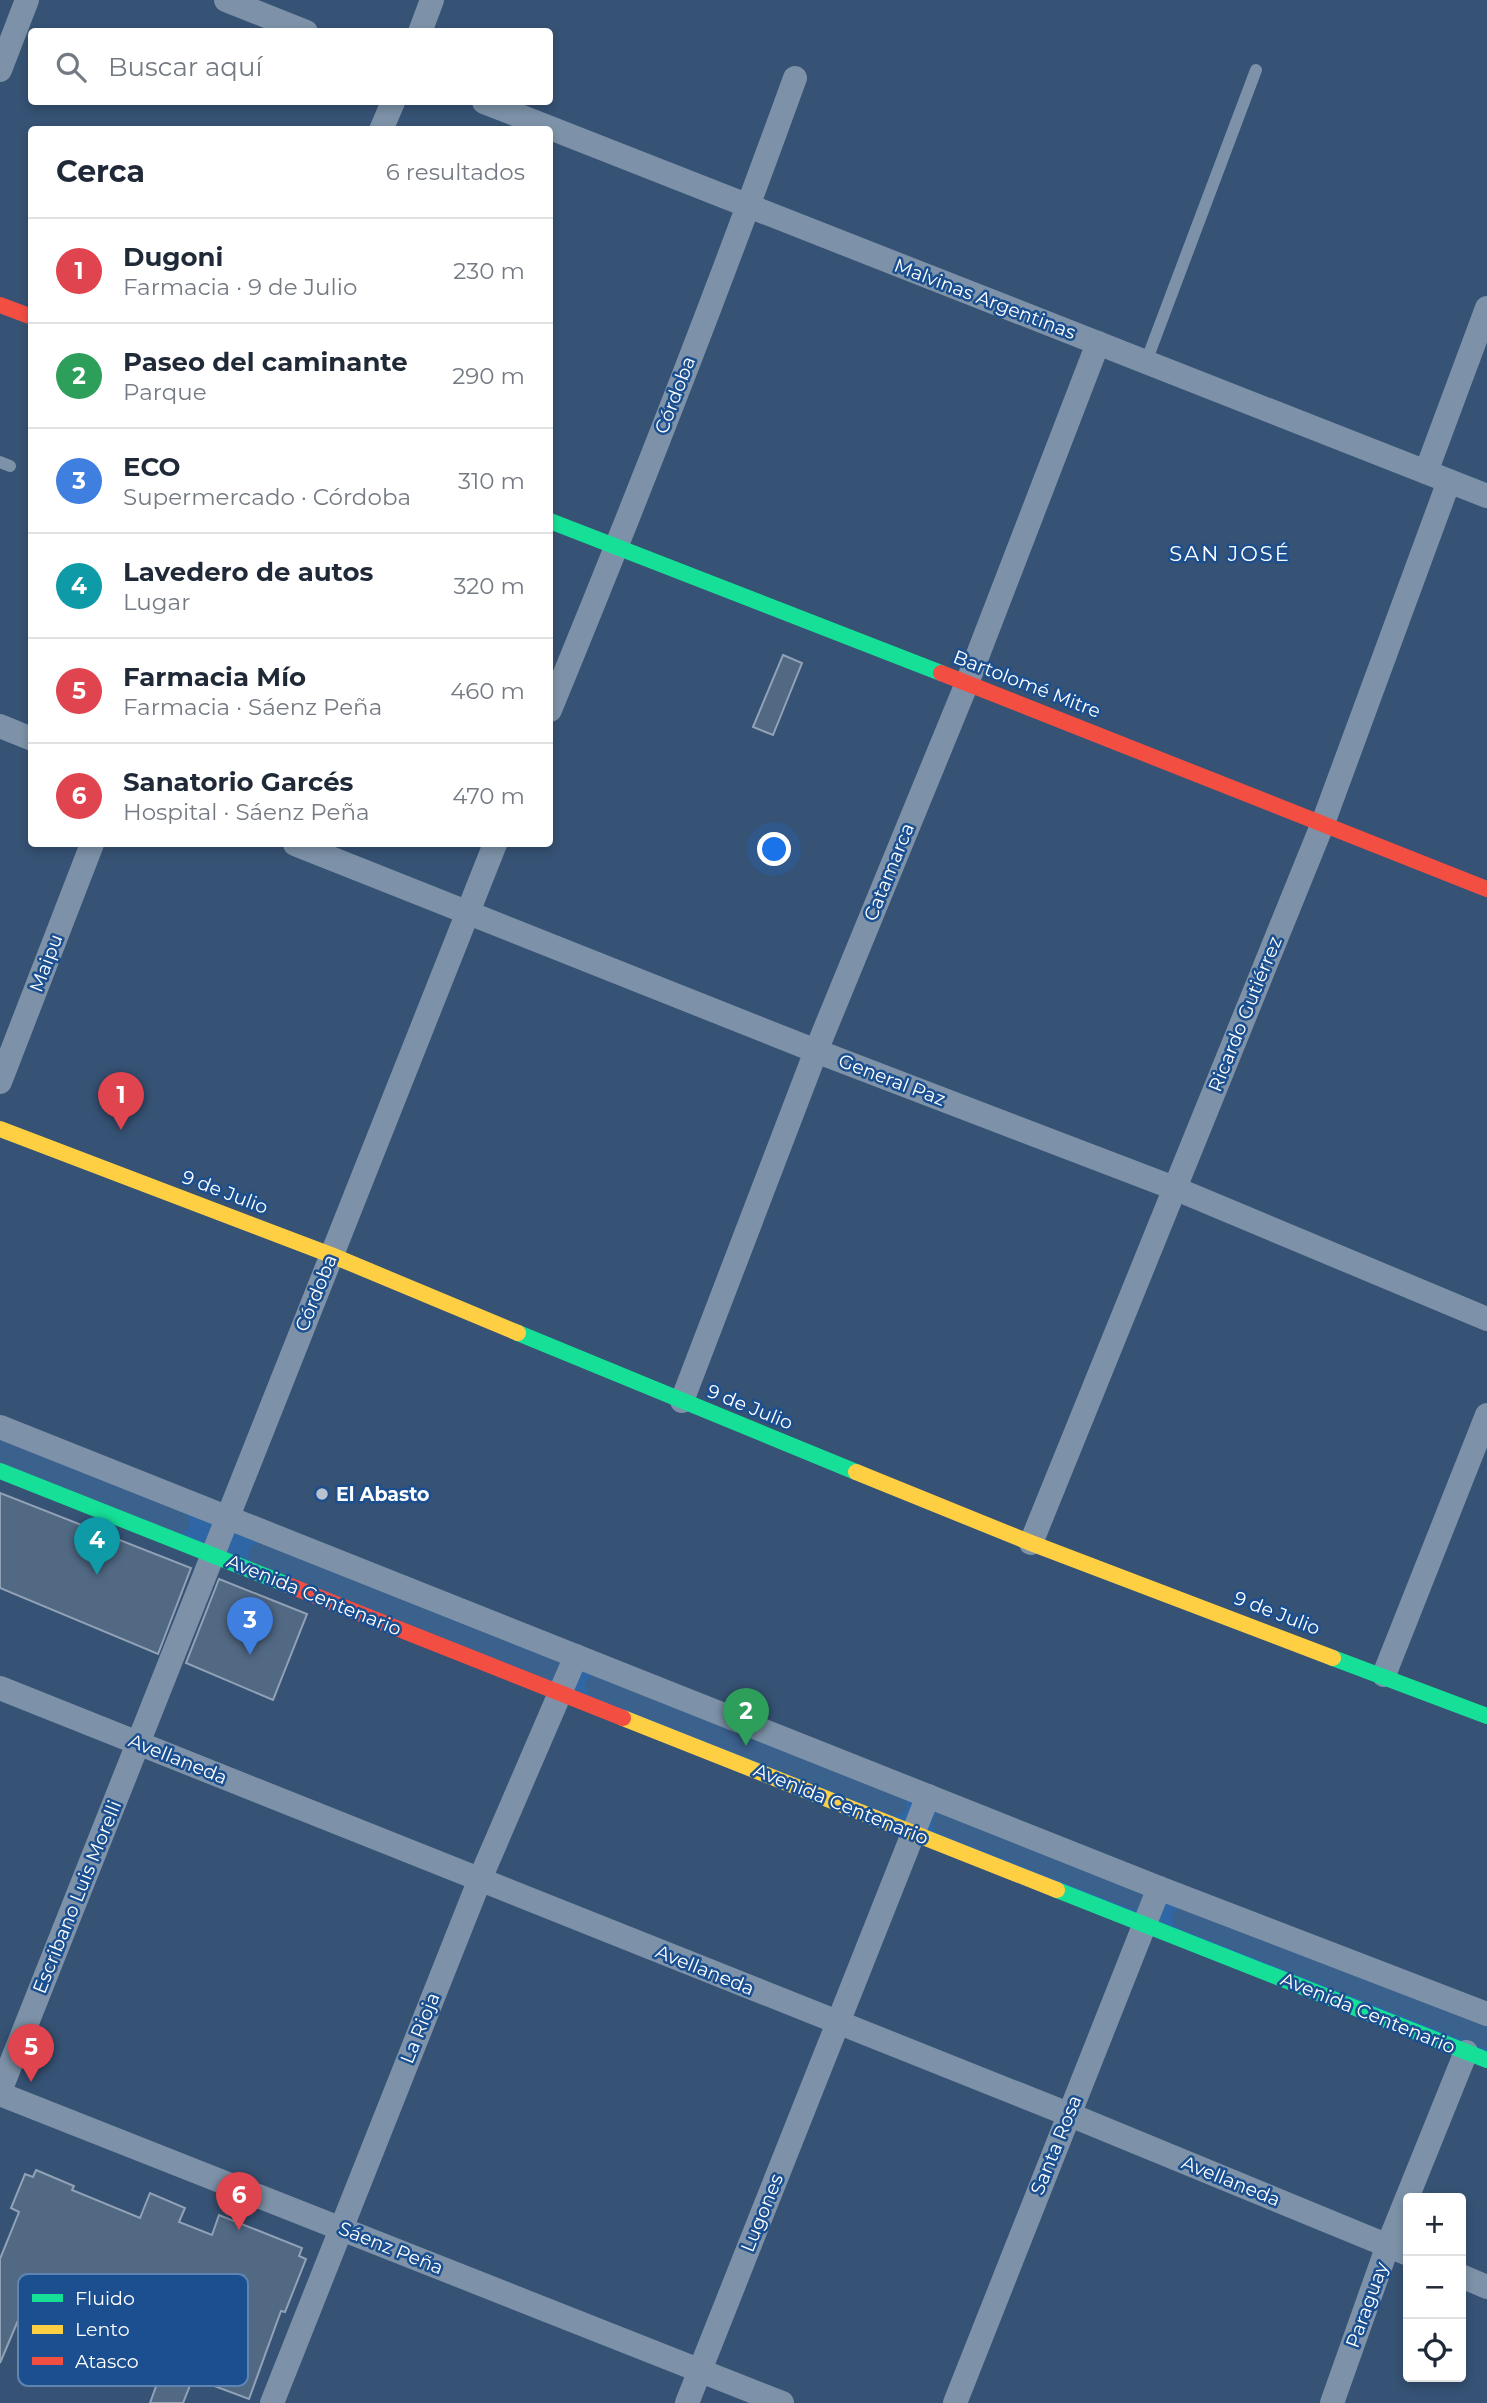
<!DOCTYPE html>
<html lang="es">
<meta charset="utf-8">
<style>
:root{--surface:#fff;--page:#f2f2f3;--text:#1f2937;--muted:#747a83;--line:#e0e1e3;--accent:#b45309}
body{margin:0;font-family:Montserrat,sans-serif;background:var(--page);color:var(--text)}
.controls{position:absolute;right:21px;bottom:21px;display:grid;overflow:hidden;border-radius:7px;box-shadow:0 4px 10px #0003}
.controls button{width:63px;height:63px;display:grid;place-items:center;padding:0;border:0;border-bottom:2px solid var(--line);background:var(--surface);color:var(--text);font:35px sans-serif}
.you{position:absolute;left:775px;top:850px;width:24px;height:24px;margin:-18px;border:5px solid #fff;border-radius:50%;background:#1a73e8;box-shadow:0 0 0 10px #1a73e833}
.badge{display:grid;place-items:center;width:46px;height:46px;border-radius:50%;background:var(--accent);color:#fff;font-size:23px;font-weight:700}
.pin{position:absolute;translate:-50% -58px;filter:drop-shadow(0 2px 4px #0008)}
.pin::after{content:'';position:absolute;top:37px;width:24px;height:21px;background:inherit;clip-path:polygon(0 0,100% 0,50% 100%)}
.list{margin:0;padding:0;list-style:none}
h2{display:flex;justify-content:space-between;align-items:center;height:91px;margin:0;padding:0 28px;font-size:30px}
h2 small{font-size:23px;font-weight:400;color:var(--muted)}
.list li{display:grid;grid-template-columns:46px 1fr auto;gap:21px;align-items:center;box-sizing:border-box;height:105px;padding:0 28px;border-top:2px solid var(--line)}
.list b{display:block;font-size:26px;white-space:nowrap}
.list p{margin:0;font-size:23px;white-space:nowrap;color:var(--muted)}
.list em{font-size:23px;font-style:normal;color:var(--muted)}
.icon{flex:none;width:38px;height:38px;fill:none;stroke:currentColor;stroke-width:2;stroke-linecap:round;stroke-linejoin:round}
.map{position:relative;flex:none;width:1487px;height:2403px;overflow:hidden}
.search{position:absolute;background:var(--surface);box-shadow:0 4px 10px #0003;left:28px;top:28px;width:525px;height:77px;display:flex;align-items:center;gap:18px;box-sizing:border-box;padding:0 24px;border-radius:7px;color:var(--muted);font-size:26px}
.panel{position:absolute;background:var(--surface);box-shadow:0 4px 10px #0003;left:28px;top:126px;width:525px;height:721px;border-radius:7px}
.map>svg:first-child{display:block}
.green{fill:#2f66a5}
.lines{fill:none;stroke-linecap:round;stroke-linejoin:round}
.canal{stroke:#3b618d;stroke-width:23}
.building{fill:#526984;stroke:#92a2b6;stroke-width:2}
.lane{stroke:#7d92a8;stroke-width:12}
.street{stroke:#7d92a8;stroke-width:24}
.fast{stroke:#16e098;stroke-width:16}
.slow{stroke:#ffcf43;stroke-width:16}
.jam{stroke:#f24e42;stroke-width:16}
.poi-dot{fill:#b9c2ce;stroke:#1b4f8f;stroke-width:2.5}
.labels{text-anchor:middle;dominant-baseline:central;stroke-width:5;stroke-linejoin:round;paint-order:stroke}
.street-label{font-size:19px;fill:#fff;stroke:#1b4f8f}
.poi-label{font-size:19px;font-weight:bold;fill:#fff;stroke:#1b4f8f;text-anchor:start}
.neighbourhood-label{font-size:21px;letter-spacing:2px;fill:#fff;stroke:#1b4f8f}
.key{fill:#1b4f8f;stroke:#5f84b1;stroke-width:2}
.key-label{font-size:19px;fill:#fff}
</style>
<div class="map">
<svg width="1487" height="2403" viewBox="0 0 1487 2403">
<rect width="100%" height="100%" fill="#365274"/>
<polygon class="green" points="0,1432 1487,2023 1487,2055 0,1468"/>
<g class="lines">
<g class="canal">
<polyline points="0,1451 178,1522"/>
<polyline points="260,1554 549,1668"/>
<polyline points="597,1686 895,1804"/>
<polyline points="944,1823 1135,1898"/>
<polyline points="1184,1918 1487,2037"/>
</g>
</g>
<g class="building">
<polygon points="783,655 802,663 773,735 753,727"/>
<polygon points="0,1493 191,1568 158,1654 0,1588"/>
<polygon points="219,1579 307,1614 273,1700 186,1663"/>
<polygon points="36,2170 74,2186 72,2190 140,2218 150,2193 185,2208 179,2222 212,2235 219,2215 302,2248 299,2256 306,2259 285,2312 281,2311 249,2399 193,2378 183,2403 150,2403 175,2334 106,2305 98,2325 47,2304 38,2326 19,2318 0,2363 0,2259 19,2212 11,2208 25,2174 33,2177"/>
</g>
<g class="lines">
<g class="lane">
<polyline points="1146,362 1256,70"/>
<polyline points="0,462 10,466"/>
</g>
<g class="street">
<polyline points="226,0 306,32"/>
<polyline points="420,32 432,0"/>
<polyline points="0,70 27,0"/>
<polyline points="484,102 1487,496"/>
<polyline points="381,130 393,102"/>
<polyline points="1426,472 1487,308"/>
<path d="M 550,710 C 636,501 718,291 795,78"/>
<polyline points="0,726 32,739"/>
<polyline points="295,844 816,1051 1174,1188 1487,1319"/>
<polyline points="0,1082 92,844"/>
<polyline points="682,1401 816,1051 967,683 1098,343"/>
<polyline points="0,1427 1159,1888 1487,2014"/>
<polyline points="1031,1543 1323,823 1449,481"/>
<polyline points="1384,1675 1487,1415"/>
<polyline points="0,1688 1068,2114 1408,2254"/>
<polyline points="0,2091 495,844"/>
<polyline points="0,2094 782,2403"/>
<polyline points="1461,2276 1487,2287"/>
<polyline points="272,2403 480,1879 576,1656"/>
<polyline points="687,2403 928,1796"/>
<polyline points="955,2403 1159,1888"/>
<polyline points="1332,2403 1388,2245 1466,2052"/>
</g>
<g class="fast">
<polyline points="550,521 941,673"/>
<polyline points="518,1333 856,1472"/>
<polyline points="0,1471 288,1585"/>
<polyline points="1333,1658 1487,1716"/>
<polyline points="1057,1890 1487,2060"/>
</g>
<g class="slow">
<polyline points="0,1129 331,1255 518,1333"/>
<polyline points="856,1472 1031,1543 1333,1658"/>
<polyline points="623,1718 1057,1890"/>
</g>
<g class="jam">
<polyline points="0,305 32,317"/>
<polyline points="941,673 1487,889"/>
<polyline points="288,1585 623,1718"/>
</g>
</g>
<circle class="poi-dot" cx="322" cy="1494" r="7"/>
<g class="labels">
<g class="street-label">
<text transform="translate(985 299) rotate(21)">Malvinas Argentinas</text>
<text transform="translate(675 395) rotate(-69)">Córdoba</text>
<text transform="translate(1027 684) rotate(21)">Bartolomé Mitre</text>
<text transform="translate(889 872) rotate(-68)">Catamarca</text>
<text transform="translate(46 963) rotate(-69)">Maipu</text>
<text transform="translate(1245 1014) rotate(-68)">Ricardo Gutiérrez</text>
<text transform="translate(892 1080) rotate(21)">General Paz</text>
<text transform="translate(225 1192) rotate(21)">9 de Julio</text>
<text transform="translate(316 1293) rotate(-68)">Córdoba</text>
<text transform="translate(750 1407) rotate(22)">9 de Julio</text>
<text transform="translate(314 1595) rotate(22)">Avenida Centenario</text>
<text transform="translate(1277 1613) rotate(21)">9 de Julio</text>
<text transform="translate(178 1759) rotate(22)">Avellaneda</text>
<text transform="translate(841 1804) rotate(22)">Avenida Centenario</text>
<text transform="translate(77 1897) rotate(-68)">Escribano Luis Morelli</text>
<text transform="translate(705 1970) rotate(22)">Avellaneda</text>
<text transform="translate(1368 2013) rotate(22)">Avenida Centenario</text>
<text transform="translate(420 2028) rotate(-68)">La Rioja</text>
<text transform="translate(1056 2145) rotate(-68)">Santa Rosa</text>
<text transform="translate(1231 2181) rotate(22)">Avellaneda</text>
<text transform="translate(762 2213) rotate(-68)">Lugones</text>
<text transform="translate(391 2248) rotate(22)">Sáenz Peña</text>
<text transform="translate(1367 2305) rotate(-70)">Paraguay</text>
</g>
<g class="poi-label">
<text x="336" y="1494">El Abasto</text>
</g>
<g class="neighbourhood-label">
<text x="1230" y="553">SAN JOSÉ</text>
</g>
</g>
<rect x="18" y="2274" width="230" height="112" rx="10" class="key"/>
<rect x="32" y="2294" width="31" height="8" fill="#16e098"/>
<rect x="32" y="2325" width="31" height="9" fill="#ffcf43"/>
<rect x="32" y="2357" width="31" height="8" fill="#f24e42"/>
<g class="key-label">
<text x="75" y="2305">Fluido</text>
<text x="75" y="2336">Lento</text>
<text x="75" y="2368">Atasco</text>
</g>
</svg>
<div class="controls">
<button>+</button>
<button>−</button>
<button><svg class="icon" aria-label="locate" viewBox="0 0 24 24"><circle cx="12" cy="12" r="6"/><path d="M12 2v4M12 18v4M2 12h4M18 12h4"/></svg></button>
</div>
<div class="you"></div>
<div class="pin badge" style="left:121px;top:1130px;background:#e0444e">1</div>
<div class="pin badge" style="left:746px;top:1746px;background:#2e9e5b">2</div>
<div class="pin badge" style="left:250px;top:1655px;background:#3f7fe0">3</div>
<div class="pin badge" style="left:97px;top:1575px;background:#0f9aa8">4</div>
<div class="pin badge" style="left:31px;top:2082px;background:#e0444e">5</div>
<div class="pin badge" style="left:239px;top:2230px;background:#e0444e">6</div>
<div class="search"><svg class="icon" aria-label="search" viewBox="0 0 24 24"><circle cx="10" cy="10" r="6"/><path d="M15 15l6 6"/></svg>Buscar aquí</div>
<section class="panel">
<h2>Cerca<small>6 resultados</small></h2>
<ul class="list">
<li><span class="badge" style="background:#e0444e">1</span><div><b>Dugoni</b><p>Farmacia · 9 de Julio</p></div><em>230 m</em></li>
<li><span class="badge" style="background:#2e9e5b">2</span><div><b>Paseo del caminante</b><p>Parque</p></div><em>290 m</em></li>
<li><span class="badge" style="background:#3f7fe0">3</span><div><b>ECO</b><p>Supermercado · Córdoba</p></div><em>310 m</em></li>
<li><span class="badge" style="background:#0f9aa8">4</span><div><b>Lavedero de autos</b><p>Lugar</p></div><em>320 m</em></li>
<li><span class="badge" style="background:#e0444e">5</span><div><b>Farmacia Mío</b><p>Farmacia · Sáenz Peña</p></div><em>460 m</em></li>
<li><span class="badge" style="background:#e0444e">6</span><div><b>Sanatorio Garcés</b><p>Hospital · Sáenz Peña</p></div><em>470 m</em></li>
</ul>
</section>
</div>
